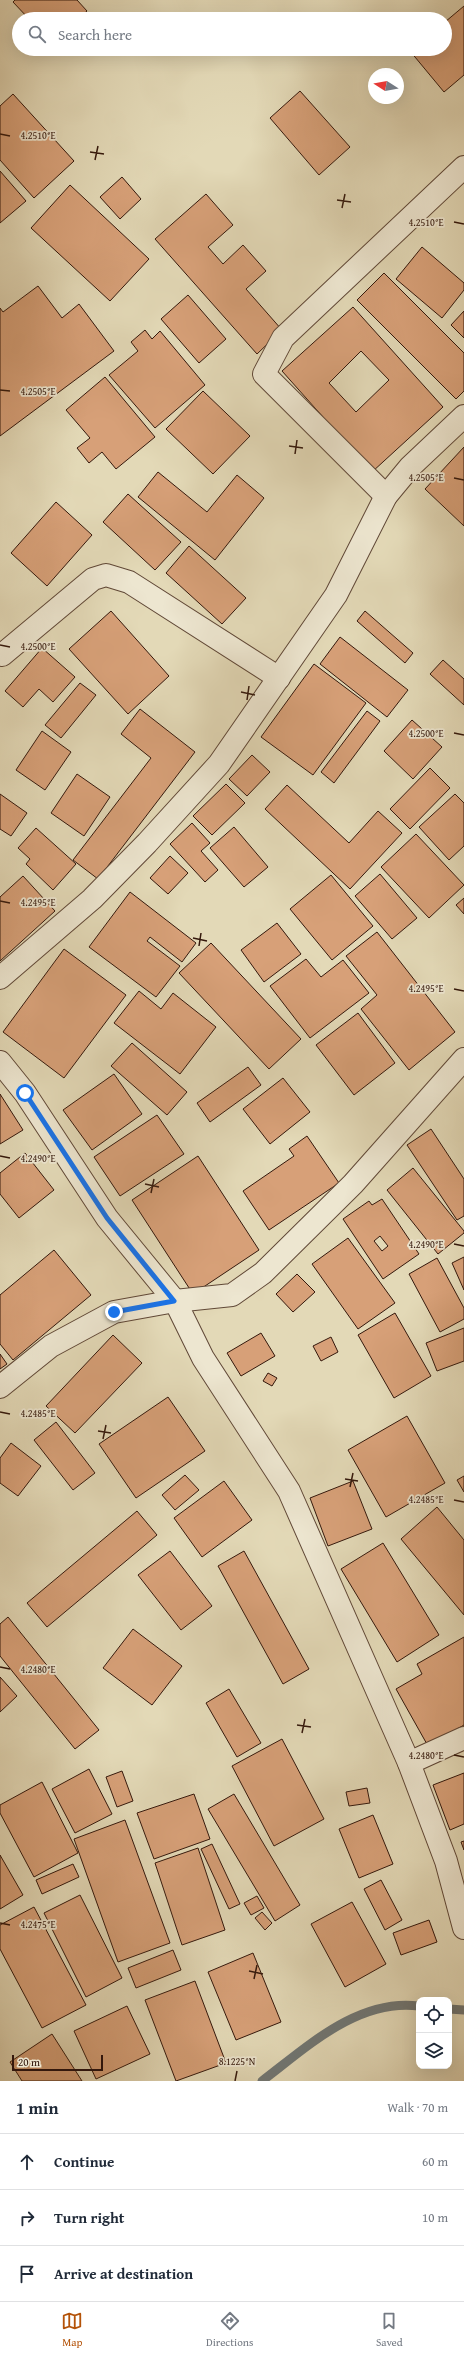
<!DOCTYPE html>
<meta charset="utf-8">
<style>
:root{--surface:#fff;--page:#f2f2f3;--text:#1f2937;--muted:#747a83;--line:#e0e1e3;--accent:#b45309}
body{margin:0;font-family:"Gentium Book Plus",serif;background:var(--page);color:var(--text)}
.controls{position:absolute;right:12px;bottom:12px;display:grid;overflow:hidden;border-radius:8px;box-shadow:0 4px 16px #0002}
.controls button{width:36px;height:36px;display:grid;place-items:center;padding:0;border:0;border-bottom:1px solid var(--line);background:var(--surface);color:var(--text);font:20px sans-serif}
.compass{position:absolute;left:368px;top:68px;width:36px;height:36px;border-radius:50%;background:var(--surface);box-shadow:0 4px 16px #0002;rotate:281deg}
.scale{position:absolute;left:12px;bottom:10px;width:91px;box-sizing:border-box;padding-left:4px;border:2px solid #34180c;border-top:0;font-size:11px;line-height:14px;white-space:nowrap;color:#34180c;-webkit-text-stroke:3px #ede6d0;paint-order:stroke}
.stop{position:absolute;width:12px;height:12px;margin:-9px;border:3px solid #1a73e8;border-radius:50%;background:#fff}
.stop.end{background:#1a73e8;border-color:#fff;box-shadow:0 1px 4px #0008}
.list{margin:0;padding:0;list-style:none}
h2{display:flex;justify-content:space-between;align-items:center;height:52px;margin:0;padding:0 16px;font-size:17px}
h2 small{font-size:13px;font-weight:400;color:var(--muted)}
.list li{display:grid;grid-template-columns:26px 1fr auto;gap:12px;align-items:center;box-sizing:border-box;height:56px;padding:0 16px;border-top:1px solid var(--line)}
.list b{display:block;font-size:15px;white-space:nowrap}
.list em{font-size:13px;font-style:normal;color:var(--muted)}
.icon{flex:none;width:22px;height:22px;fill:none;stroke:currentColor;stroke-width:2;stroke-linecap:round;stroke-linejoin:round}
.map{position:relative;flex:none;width:464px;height:2081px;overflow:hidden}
.search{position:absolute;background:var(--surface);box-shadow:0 4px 16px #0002;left:12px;right:12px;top:12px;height:44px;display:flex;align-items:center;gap:10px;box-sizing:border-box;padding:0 14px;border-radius:22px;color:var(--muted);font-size:15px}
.sheet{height:220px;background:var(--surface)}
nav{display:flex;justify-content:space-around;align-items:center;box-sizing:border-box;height:56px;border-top:1px solid var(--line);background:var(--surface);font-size:11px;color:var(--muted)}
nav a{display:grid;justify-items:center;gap:2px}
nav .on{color:var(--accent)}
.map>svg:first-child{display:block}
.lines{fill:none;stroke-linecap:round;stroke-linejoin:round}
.stream{stroke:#717774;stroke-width:9}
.building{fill:#d7a078;stroke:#34180c;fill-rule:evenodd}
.street-casing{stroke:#604837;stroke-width:24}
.street{stroke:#ede6d0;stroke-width:22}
.route{stroke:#1a73e8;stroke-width:5}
.ticks{fill:none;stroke:#34180c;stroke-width:1.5}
.ticks-label{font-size:10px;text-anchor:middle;fill:#34180c;stroke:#ede6d0;stroke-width:3.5;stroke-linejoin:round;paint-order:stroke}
</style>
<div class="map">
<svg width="464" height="2081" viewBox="0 0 464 2081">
<rect width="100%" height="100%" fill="#e3d9b7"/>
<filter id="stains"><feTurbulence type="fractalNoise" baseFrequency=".005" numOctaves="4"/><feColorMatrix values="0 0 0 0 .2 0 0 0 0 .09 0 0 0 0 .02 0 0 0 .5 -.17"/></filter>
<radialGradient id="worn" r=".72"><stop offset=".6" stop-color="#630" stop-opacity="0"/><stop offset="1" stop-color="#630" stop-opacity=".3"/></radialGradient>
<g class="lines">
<g class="stream">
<polyline points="449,2009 464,2010"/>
<path d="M 262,2081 C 307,2047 358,1998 419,2006"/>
</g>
</g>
<g class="building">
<polygon points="15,0 77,0 87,11 78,19 29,19 13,2"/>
<polygon points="464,6 464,75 444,92 410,51 413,49 445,49 445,22"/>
<polygon points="300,91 350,147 319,175 270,118"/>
<polygon points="13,94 74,161 34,198 0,160 0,106"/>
<polygon points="0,171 26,201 0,223"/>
<polygon points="122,177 141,199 120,219 100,197"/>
<polygon points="70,185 149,259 110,301 31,228"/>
<polygon points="206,194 233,225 208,247 223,264 243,245 266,271 246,289 282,330 257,354 155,239"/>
<polygon points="422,247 464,283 464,290 442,318 396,279"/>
<polygon points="384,273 464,353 464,391 456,399 357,300"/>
<polygon points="38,286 62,318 79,304 114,351 0,436 0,308 3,312"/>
<polygon points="188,295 226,339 199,363 161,319"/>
<path d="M 353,307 L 443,407 L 372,472 L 282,371 ZM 361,351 L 389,380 L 356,412 L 329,383 Z"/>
<polygon points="464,311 464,338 451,325"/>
<polygon points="145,330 152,339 160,331 205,385 155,428 109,375 138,351 131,342"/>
<polygon points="105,377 155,437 116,469 102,452 89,463 77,448 90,438 66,410"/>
<polygon points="203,391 250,436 213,474 166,429"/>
<polygon points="464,447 464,526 425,489"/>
<polygon points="158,472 207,512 237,475 264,498 215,560 138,497"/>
<polygon points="128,494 181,542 155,570 103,522"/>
<polygon points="56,502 92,535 47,586 11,553"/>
<polygon points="189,546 246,598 222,624 166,573"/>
<polygon points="111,611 169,676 128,714 69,649"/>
<polygon points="365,611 413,653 405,663 357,621"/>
<polygon points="340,637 408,690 387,717 320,664"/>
<polygon points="42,648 75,677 53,702 39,689 23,707 5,691"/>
<polygon points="443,660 464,679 464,705 430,674"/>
<polygon points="314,664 366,703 313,775 261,737"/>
<polygon points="80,683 96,695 61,738 45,725"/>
<polygon points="140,709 195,752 98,879 73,860 151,758 121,734"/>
<polygon points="367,711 380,721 334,783 321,772"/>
<polygon points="412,720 442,747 413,779 384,751"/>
<polygon points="42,731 71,752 45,790 16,770"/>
<polygon points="252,755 270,772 247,796 229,779"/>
<polygon points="430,768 450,788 410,829 390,809"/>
<polygon points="77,774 110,797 84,836 51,813"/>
<polygon points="226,784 245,803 212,835 193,816"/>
<polygon points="287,785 349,843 378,811 402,833 350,889 265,809"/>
<polygon points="0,794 27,813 11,836 0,829"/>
<polygon points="455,794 464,803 464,846 449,860 419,827"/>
<polygon points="192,823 210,843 201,851 218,870 205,882 170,844"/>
<polygon points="234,827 268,867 244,887 210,848"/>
<polygon points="36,828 76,864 53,890 26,864 30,859 18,848"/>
<polygon points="416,834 464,885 429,918 381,867"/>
<polygon points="170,856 188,873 168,894 150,878"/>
<polygon points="380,874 417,918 392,939 355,896"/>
<polygon points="331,875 373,926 332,960 290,909"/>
<polygon points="23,876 55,911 0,961 0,897"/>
<polygon points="130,892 196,943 182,962 150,937 147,941 180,966 156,997 89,947"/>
<polygon points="464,898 464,914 456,905"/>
<polygon points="277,923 301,954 264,982 241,950"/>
<polygon points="377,932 455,1032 409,1070 361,1009 377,995 346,956"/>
<polygon points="211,943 301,1039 269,1069 179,973"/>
<polygon points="64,949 126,995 64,1078 3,1032"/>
<polygon points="306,959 321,977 343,960 369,993 310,1038 270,986"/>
<polygon points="139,991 161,1009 173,993 216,1027 180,1074 114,1023"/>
<polygon points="358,1013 395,1063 354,1095 316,1045"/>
<polygon points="132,1043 187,1092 167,1115 111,1066"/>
<polygon points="248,1067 261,1085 210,1122 197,1103"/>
<polygon points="114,1074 142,1114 92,1150 63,1110"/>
<polygon points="283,1078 310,1112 270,1144 243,1109"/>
<polygon points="0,1094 23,1130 0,1144"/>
<polygon points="157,1115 184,1154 120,1196 94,1157"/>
<polygon points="431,1129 464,1179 464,1216 457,1220 407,1145"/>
<polygon points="307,1136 339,1183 269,1230 243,1191 294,1156 289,1149"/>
<polygon points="25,1153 54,1190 19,1218 0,1194 0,1173"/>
<polygon points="198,1156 259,1250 193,1294 132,1200"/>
<polygon points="413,1168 464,1231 464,1233 438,1254 387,1190"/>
<path d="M 382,1199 L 419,1254 L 383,1279 L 343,1219 L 369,1201 L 372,1205 ZM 380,1236 L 388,1246 L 382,1251 L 374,1241 Z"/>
<polygon points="348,1238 395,1303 358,1329 312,1264"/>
<polygon points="54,1250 91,1295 13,1360 0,1344 0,1295"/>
<polygon points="464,1257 464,1290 452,1263"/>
<polygon points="437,1258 464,1308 464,1319 440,1332 409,1274"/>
<polygon points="297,1274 315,1292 293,1312 276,1294"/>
<polygon points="395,1313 431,1376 394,1398 358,1335"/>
<polygon points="464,1328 464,1361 437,1371 426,1343"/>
<polygon points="261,1333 275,1356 241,1376 227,1353"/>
<polygon points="113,1335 142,1363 75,1433 46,1406"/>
<polygon points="331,1337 338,1352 321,1361 313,1346"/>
<polygon points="0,1354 7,1364 0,1369"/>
<polygon points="268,1373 277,1378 272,1386 263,1381"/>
<polygon points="168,1397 205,1451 136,1498 99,1444"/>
<polygon points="407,1416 445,1483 386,1517 348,1450"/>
<polygon points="56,1422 95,1473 73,1490 34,1440"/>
<polygon points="11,1443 41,1466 18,1496 0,1483 0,1458"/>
<polygon points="185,1475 199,1490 175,1510 162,1495"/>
<polygon points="464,1476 464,1492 457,1480"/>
<polygon points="224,1481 252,1520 202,1557 174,1518"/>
<polygon points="353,1481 372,1529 328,1546 310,1498"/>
<polygon points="437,1507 464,1540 464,1615 401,1539"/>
<polygon points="137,1511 157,1535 47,1627 27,1603"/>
<polygon points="383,1543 439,1635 397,1662 341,1569"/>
<polygon points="170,1551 212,1606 181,1630 138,1575"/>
<polygon points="244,1551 309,1669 283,1684 218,1566"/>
<polygon points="8,1617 99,1730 75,1749 0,1656 0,1624"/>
<polygon points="133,1629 182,1666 152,1705 103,1668"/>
<polygon points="464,1637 464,1725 428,1746 396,1689 422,1674 417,1664"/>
<polygon points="0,1677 17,1696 0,1712"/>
<polygon points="229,1689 261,1743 237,1757 206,1703"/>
<polygon points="282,1739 324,1819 274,1846 232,1766"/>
<polygon points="89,1769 112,1814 75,1833 52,1789"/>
<polygon points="122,1771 133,1801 117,1807 106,1777"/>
<polygon points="464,1773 464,1824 450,1830 433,1785"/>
<polygon points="42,1782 78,1853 34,1877 0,1813 0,1805"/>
<polygon points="367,1788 370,1803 349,1806 346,1792"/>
<polygon points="194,1794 210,1839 154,1859 137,1813"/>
<polygon points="234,1794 300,1905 275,1921 208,1809"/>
<polygon points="373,1815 393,1864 359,1878 339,1829"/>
<polygon points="125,1820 170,1943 118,1962 74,1839"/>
<polygon points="464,1841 464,1850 461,1842"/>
<polygon points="212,1844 240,1904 229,1909 201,1849"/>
<polygon points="198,1848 225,1930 182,1945 155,1863"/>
<polygon points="0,1855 23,1895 0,1909"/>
<polygon points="73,1864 79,1877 42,1894 36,1880"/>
<polygon points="381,1880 402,1920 385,1930 364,1889"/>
<polygon points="80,1895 122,1978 86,1997 44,1913"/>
<polygon points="257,1896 264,1908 251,1915 244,1903"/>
<polygon points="352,1902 386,1964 345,1987 311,1924"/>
<polygon points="34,1907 86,2005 42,2028 0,1949 0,1925"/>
<polygon points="262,1912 272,1923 265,1930 255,1918"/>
<polygon points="429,1920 437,1942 401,1955 393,1933"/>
<polygon points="173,1950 181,1970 136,1988 128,1968"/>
<polygon points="253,1953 281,2022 236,2040 208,1972"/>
<polygon points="195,1981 226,2063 176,2081 145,2000"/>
<polygon points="127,2006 150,2054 96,2079 74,2031"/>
<polygon points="52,2034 82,2081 22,2081 10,2062"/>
</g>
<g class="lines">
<g class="street-casing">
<g id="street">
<polyline points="386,496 264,374 283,338 464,167"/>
<polyline points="2,655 93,579 106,575 129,582 279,678"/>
<polyline points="0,978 92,899 147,843 219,764 336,595 386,496 410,467 464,416"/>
<polyline points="0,1062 25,1093 107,1218 175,1301 203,1358 289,1491 409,1763 446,1861 464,1928"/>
<polyline points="0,1387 51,1346 114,1312 175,1301 232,1295 263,1273 353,1184 464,1059"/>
<polyline points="409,1763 464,1738"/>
</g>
</g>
<use href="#street" class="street"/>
</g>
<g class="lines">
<polyline class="route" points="25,1093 107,1218 174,1301 114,1312"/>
</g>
<path class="ticks" d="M 0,134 L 10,136M 90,152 L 104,154M 95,160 L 98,146M 337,200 L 351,202M 342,208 L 345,194M 454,222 L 464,224M 0,390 L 10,391M 289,446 L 303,448M 295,454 L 297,440M 454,478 L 464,480M 0,645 L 10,647M 241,692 L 255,695M 247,700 L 249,686M 454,733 L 464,735M 0,901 L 10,903M 193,938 L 207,941M 199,946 L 201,933M 454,989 L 464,991M 0,1156 L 10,1158M 145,1184 L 159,1187M 151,1193 L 154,1179M 454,1244 L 464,1246M 0,1412 L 10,1414M 98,1431 L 111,1433M 103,1439 L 106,1425M 345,1479 L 358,1481M 350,1487 L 353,1473M 454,1500 L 464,1502M 0,1667 L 10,1669M 297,1725 L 311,1727M 302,1733 L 305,1719M 454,1755 L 464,1757M 0,1923 L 10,1925M 249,1971 L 263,1974M 254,1979 L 257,1965M 235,2081 L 237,2071"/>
<g class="ticks-label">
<text x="38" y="139">4.2510°E</text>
<text x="426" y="226">4.2510°E</text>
<text x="38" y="395">4.2505°E</text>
<text x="426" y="481">4.2505°E</text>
<text x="38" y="650">4.2500°E</text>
<text x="426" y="737">4.2500°E</text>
<text x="38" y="906">4.2495°E</text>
<text x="426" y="992">4.2495°E</text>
<text x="38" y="1162">4.2490°E</text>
<text x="426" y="1248">4.2490°E</text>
<text x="38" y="1417">4.2485°E</text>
<text x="426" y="1503">4.2485°E</text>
<text x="38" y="1673">4.2480°E</text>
<text x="426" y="1759">4.2480°E</text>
<text x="38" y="1928">4.2475°E</text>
<text x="237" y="2065">8.1225°N</text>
</g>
<rect width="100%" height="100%" filter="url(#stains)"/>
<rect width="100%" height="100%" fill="url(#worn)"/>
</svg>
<div class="controls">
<button><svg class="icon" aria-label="locate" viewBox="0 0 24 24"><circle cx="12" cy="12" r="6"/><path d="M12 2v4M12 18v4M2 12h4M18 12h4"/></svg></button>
<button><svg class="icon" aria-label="layers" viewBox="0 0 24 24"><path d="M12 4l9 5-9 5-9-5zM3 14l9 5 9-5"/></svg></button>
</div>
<svg class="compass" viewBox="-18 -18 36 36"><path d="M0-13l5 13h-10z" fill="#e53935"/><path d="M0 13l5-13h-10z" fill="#747a83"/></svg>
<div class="scale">20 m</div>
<div class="stop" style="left:25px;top:1093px"></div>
<div class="stop end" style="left:114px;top:1312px"></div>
<div class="search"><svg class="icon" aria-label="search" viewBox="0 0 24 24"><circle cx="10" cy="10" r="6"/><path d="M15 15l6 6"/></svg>Search here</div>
</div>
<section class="sheet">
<h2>1 min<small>Walk · 70 m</small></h2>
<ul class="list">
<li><svg class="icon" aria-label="ahead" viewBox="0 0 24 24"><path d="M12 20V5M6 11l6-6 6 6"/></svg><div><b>Continue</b></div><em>60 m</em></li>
<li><svg class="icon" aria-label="right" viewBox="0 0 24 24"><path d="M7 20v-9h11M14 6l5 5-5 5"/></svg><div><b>Turn right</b></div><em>10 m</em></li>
<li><svg class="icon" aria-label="arrive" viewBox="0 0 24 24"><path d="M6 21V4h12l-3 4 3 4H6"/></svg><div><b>Arrive at destination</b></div></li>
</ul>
</section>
<nav>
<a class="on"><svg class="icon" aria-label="map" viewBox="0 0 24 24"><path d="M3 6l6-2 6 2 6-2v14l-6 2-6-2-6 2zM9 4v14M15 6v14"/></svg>Map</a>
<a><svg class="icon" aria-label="directions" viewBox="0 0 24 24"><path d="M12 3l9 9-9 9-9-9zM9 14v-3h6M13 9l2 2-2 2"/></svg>Directions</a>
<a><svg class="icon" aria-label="saved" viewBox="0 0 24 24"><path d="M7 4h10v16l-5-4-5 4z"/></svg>Saved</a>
</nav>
